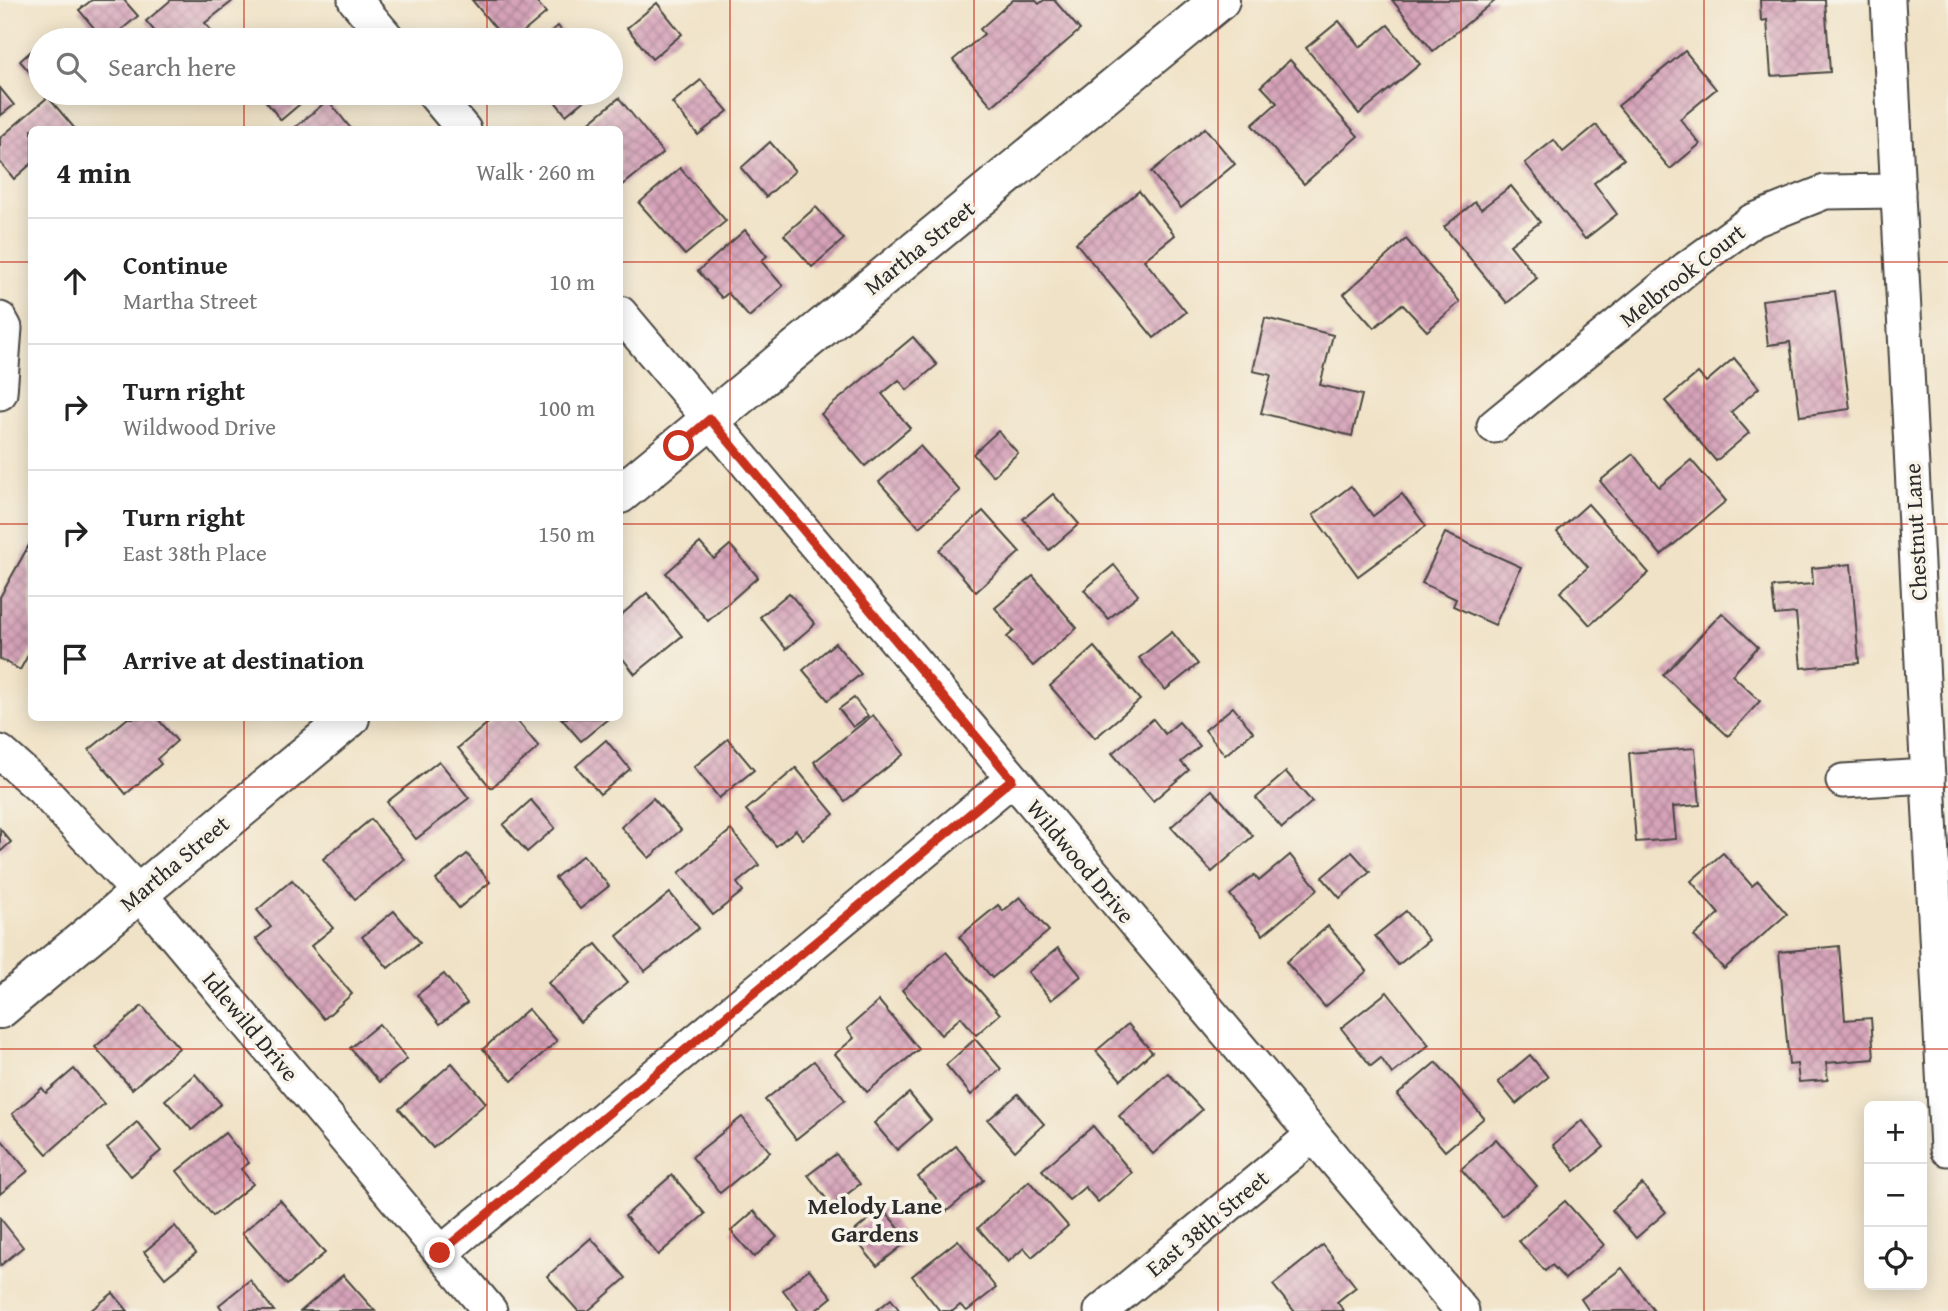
<!DOCTYPE html>
<meta charset="utf-8">
<style>
:root{--surface:#fff;--page:#f2f2f2;--text:#222;--muted:#767676;--line:#e0e0e0}
body{margin:0;font-family:"Gentium Book Plus",serif;background:var(--page);color:var(--text)}
.controls{position:absolute;right:21px;bottom:21px;display:grid;overflow:hidden;border-radius:10px;box-shadow:0 4px 18px #0003}
.controls button{width:63px;height:63px;display:grid;place-items:center;padding:0;border:0;border-bottom:2px solid var(--line);background:var(--surface);color:var(--text);font:35px sans-serif}
.stop{position:absolute;width:21px;height:21px;margin:-16px;border:5px solid #c8321e;border-radius:50%;background:#fff}
.stop.end{background:#c8321e;border-color:#fff;box-shadow:0 2px 7px #0008}
.list{margin:0;padding:0;list-style:none}
h2{display:flex;justify-content:space-between;align-items:center;height:91px;margin:0;padding:0 28px;font-size:30px}
h2 small{font-size:23px;font-weight:400;color:var(--muted)}
.list li{display:grid;grid-template-columns:46px 1fr auto;gap:21px;align-items:center;box-sizing:border-box;height:126px;padding:0 28px;border-top:2px solid var(--line)}
.list b{display:block;font-size:26px;white-space:nowrap}
.list p{margin:0;font-size:23px;white-space:nowrap;color:var(--muted)}
.list em{font-size:23px;font-style:normal;color:var(--muted)}
.icon{flex:none;width:38px;height:38px;fill:none;stroke:currentColor;stroke-width:2;stroke-linecap:round;stroke-linejoin:round}
.map{position:relative;flex:none;width:1948px;height:1311px;overflow:hidden}
.search{position:absolute;background:var(--surface);box-shadow:0 4px 18px #0003;left:28px;top:28px;width:595px;height:77px;display:flex;align-items:center;gap:18px;box-sizing:border-box;padding:0 24px;border-radius:38px;color:var(--muted);font-size:26px}
.panel{position:absolute;background:var(--surface);box-shadow:0 4px 18px #0003;left:28px;top:126px;width:595px;height:595px;border-radius:10px}
.map>svg:first-child{display:block}
.building{fill:url(#building-cross-hatch)}
.lines{fill:none;stroke-linecap:round;stroke-linejoin:round}
.minor-casing{stroke:#494642;stroke-width:37}
.tertiary-casing{stroke:#494642;stroke-width:42}
.minor{stroke:#fff;stroke-width:33}
.tertiary{stroke:#fff;stroke-width:38}
.route{stroke:#c8321e;stroke-width:9}
.grid{fill:none;stroke:#c8321e;stroke-width:2;stroke-opacity:0.55}
.labels{text-anchor:middle;dominant-baseline:central;stroke-width:7;stroke-linejoin:round;paint-order:stroke}
.street-label{font-size:23px;fill:#2b2b2b;stroke:#f7f3e8}
.neighbourhood-label{font-size:24px;font-weight:bold;fill:#2b2b2b;stroke:#f7f3e8}
</style>
<div class="map">
<svg width="1948" height="1311" viewBox="0 0 1948 1311">
<defs>
<pattern id="building-cross-hatch" width="8" height="8" patternUnits="userSpaceOnUse" patternTransform="scale(1.75)"><rect width="8" height="8" fill="#d6a3b9"/><path d="M0 0l8 8M0 8l8-8" fill="none" stroke="#ae8597"/></pattern>
</defs>
<rect width="100%" height="100%" fill="#f7f3e8"/>
<filter id="ink" filterUnits="userSpaceOnUse"><feTurbulence type="fractalNoise" baseFrequency=".0143" numOctaves="2"/><feDisplacementMap in="SourceGraphic" scale="14" xChannelSelector="R" yChannelSelector="G"/><feConvolveMatrix kernelMatrix="1 2 1 2 8 2 1 2 1" color-interpolation-filters="sRGB"/></filter>
<filter id="wash" filterUnits="userSpaceOnUse"><feTurbulence type="fractalNoise" baseFrequency=".00686" numOctaves="4" result="noise"/><feDisplacementMap in="SourceGraphic" scale="28" xChannelSelector="R" yChannelSelector="G"/><feGaussianBlur stdDeviation="1.57" result="paint"/><feColorMatrix in="noise" values="0 0 0 0 0 0 0 0 0 0 0 0 0 0 0 0 0 1.4 0 .05"/><feComposite in="paint" operator="in"/></filter>
<g filter="url(#wash)">
<rect width="100%" height="100%" fill="#f0e2c6"/>
<g id="blocks">
<g class="building">
<polygon points="92,0 124,0 138,16 109,40 104,40 79,10"/>
<polygon points="171,0 234,0 205,23 219,40 162,40 146,21"/>
<polygon points="472,0 535,0 546,13 514,40 505,40"/>
<polygon points="1013,0 1035,0 1039,4 1044,0 1054,0 1080,30 992,106 953,60 984,34 980,29"/>
<polygon points="1392,0 1496,0 1433,51"/>
<polygon points="1760,0 1825,0 1830,72 1771,76 1767,20 1761,21"/>
<polygon points="657,3 682,34 652,59 627,28"/>
<polygon points="1339,21 1360,47 1388,25 1420,64 1359,114 1306,48"/>
<polygon points="558,26 569,40 541,40"/>
<polygon points="40,43 40,84 20,61"/>
<polygon points="1685,51 1716,89 1680,119 1700,144 1670,169 1618,106"/>
<polygon points="1290,60 1358,136 1304,184 1252,125 1277,103 1261,86"/>
<polygon points="701,80 728,111 698,135 672,103"/>
<polygon points="0,88 14,105 0,116"/>
<polygon points="259,93 313,93 281,120"/>
<polygon points="548,93 593,93 566,115"/>
<polygon points="48,97 76,130 32,130 32,163 14,179 0,162 0,138"/>
<polygon points="619,98 663,153 623,185 620,181 620,130 580,130"/>
<polygon points="328,100 352,130 292,130"/>
<polygon points="1596,125 1624,159 1594,183 1617,214 1585,239 1525,163 1554,140 1563,152"/>
<polygon points="1205,128 1235,164 1181,208 1151,172"/>
<polygon points="770,142 795,171 766,197 741,168"/>
<polygon points="680,168 726,221 685,255 639,203"/>
<polygon points="1511,186 1540,222 1510,245 1537,278 1507,303 1444,227 1475,202 1481,209"/>
<polygon points="1139,191 1175,235 1144,260 1186,312 1154,338 1076,243"/>
<polygon points="816,207 844,239 812,267 784,235"/>
<polygon points="745,230 767,256 761,261 783,286 749,317 728,293 722,298 698,271"/>
<polygon points="1406,239 1460,302 1427,331 1402,304 1374,328 1344,294"/>
<polygon points="1835,291 1850,409 1800,416 1790,342 1768,345 1762,300"/>
<polygon points="1265,318 1333,335 1320,385 1362,395 1352,436 1261,413 1271,375 1253,371"/>
<polygon points="913,337 937,365 907,390 899,380 882,394 910,428 865,466 821,414"/>
<polygon points="1734,358 1759,388 1731,412 1749,433 1716,461 1665,401 1698,373 1706,382"/>
<polygon points="998,431 1018,453 993,476 973,454"/>
<polygon points="920,446 960,491 919,527 879,482"/>
<polygon points="1633,454 1659,487 1691,460 1726,501 1661,555 1600,481"/>
<polygon points="1351,486 1373,516 1402,494 1426,526 1358,576 1313,515"/>
<polygon points="1053,494 1079,524 1049,550 1023,519"/>
<polygon points="1588,504 1649,573 1590,625 1560,592 1588,567 1557,532"/>
<polygon points="983,511 1020,552 976,592 939,550"/>
<polygon points="1445,533 1521,567 1495,625 1453,606 1456,599 1422,583"/>
<polygon points="700,543 714,559 730,545 758,577 708,621 666,573"/>
<polygon points="29,545 32,648 20,670 0,659 0,597"/>
<polygon points="1851,564 1859,663 1801,668 1796,613 1775,615 1772,587 1813,584 1812,568"/>
<polygon points="1114,565 1138,595 1108,619 1084,590"/>
<polygon points="1033,576 1077,628 1033,666 1007,637 1014,631 995,608"/>
<polygon points="647,593 682,636 635,674 620,655 620,616"/>
<polygon points="789,593 815,624 786,649 760,617"/>
<polygon points="1722,613 1758,647 1732,675 1760,701 1728,736 1663,675"/>
<polygon points="1172,632 1198,664 1165,690 1139,658"/>
<polygon points="835,643 861,674 828,700 803,670"/>
<polygon points="1094,647 1140,700 1095,738 1050,686"/>
<polygon points="854,698 868,716 853,727 839,709"/>
<polygon points="1233,707 1253,732 1225,755 1205,730"/>
<polygon points="873,715 904,754 845,801 814,762"/>
<polygon points="128,718 157,718 177,741 157,759 161,764 126,794 89,750"/>
<polygon points="494,718 515,718 539,747 491,788 458,748"/>
<polygon points="561,718 609,718 581,741"/>
<polygon points="1153,719 1165,734 1179,722 1200,746 1181,762 1189,770 1153,801 1112,753"/>
<polygon points="728,739 754,770 719,798 694,767"/>
<polygon points="606,740 630,769 600,794 576,766"/>
<polygon points="1695,748 1700,805 1673,807 1676,839 1636,842 1629,753"/>
<polygon points="439,761 469,798 416,839 387,802"/>
<polygon points="796,768 834,814 803,839 796,830 776,846 746,810"/>
<polygon points="1286,772 1312,802 1282,828 1256,798"/>
<polygon points="1212,790 1253,836 1212,872 1171,827"/>
<polygon points="653,798 681,830 649,858 621,827"/>
<polygon points="531,800 555,828 527,852 503,825"/>
<polygon points="371,819 404,859 355,899 323,859"/>
<polygon points="0,829 11,842 0,852"/>
<polygon points="731,830 759,865 737,883 743,891 713,915 679,873"/>
<polygon points="1352,852 1370,872 1340,898 1322,877"/>
<polygon points="1723,853 1752,886 1758,881 1787,914 1724,969 1694,936 1719,914 1691,881"/>
<polygon points="467,854 490,882 459,908 436,880"/>
<polygon points="583,855 609,886 580,909 555,878"/>
<polygon points="1290,855 1318,889 1263,935 1230,895 1254,875 1259,881"/>
<polygon points="292,880 333,928 311,946 352,994 324,1019 256,939 271,927 257,910"/>
<polygon points="670,893 699,928 645,971 617,936"/>
<polygon points="1020,897 1049,931 992,978 959,937 998,905 1003,911"/>
<polygon points="394,911 420,942 388,968 362,937"/>
<polygon points="1406,911 1429,940 1398,965 1375,936"/>
<polygon points="1328,926 1367,971 1325,1007 1286,962"/>
<polygon points="596,944 628,982 580,1022 548,983"/>
<polygon points="1839,946 1845,1020 1871,1018 1874,1059 1826,1063 1828,1080 1799,1082 1797,1064 1789,1065 1779,952"/>
<polygon points="1058,948 1081,976 1051,1000 1028,972"/>
<polygon points="946,952 1000,1014 976,1035 961,1017 941,1035 902,990"/>
<polygon points="444,974 467,1003 440,1024 417,995"/>
<polygon points="1387,992 1429,1045 1392,1074 1381,1058 1371,1066 1341,1028"/>
<polygon points="879,1001 919,1049 867,1092 835,1054 854,1038 847,1029"/>
<polygon points="142,1006 179,1048 132,1089 95,1047"/>
<polygon points="528,1009 557,1041 512,1081 483,1049"/>
<polygon points="379,1024 407,1059 379,1082 350,1048"/>
<polygon points="1128,1024 1152,1052 1121,1080 1096,1051"/>
<polygon points="975,1039 1001,1069 971,1095 946,1065"/>
<polygon points="1530,1055 1548,1077 1516,1104 1498,1082"/>
<polygon points="814,1061 845,1100 796,1139 765,1100"/>
<polygon points="1436,1062 1484,1118 1445,1151 1397,1095"/>
<polygon points="452,1063 486,1103 433,1148 399,1109"/>
<polygon points="74,1069 104,1104 47,1154 12,1114 42,1088 46,1093"/>
<polygon points="1168,1073 1202,1110 1153,1154 1119,1116"/>
<polygon points="195,1074 221,1104 192,1130 165,1100"/>
<polygon points="909,1093 931,1120 897,1150 874,1123"/>
<polygon points="1018,1094 1044,1124 1015,1151 988,1120"/>
<polygon points="742,1117 770,1152 720,1193 692,1157"/>
<polygon points="1582,1120 1604,1147 1575,1171 1553,1145"/>
<polygon points="137,1122 161,1151 131,1176 107,1148"/>
<polygon points="1093,1126 1132,1173 1098,1202 1085,1187 1069,1200 1042,1170"/>
<polygon points="225,1133 249,1163 241,1169 253,1184 213,1216 177,1171"/>
<polygon points="0,1138 28,1171 0,1194"/>
<polygon points="1496,1139 1537,1186 1502,1216 1461,1169"/>
<polygon points="956,1146 984,1180 947,1211 918,1177"/>
<polygon points="836,1154 860,1184 832,1206 808,1175"/>
<polygon points="672,1175 705,1214 658,1255 625,1216"/>
<polygon points="1029,1181 1068,1226 1032,1257 1024,1248 1008,1262 978,1228"/>
<polygon points="1642,1184 1666,1212 1636,1238 1612,1210"/>
<polygon points="280,1200 325,1253 287,1285 242,1233"/>
<polygon points="1565,1201 1604,1245 1565,1279 1552,1265 1545,1271 1519,1241"/>
<polygon points="882,1208 909,1240 877,1266 851,1234"/>
<polygon points="754,1211 777,1237 754,1257 731,1231"/>
<polygon points="0,1218 23,1247 0,1266"/>
<polygon points="175,1226 196,1253 165,1278 144,1252"/>
<polygon points="591,1238 626,1278 588,1311 578,1311 547,1276"/>
<polygon points="958,1240 996,1288 967,1311 960,1305 953,1311 940,1311 912,1276"/>
<polygon points="1323,1245 1356,1287 1337,1302 1344,1311 1294,1311 1273,1285"/>
<polygon points="1622,1268 1654,1311 1589,1311 1581,1299"/>
<polygon points="809,1269 832,1297 815,1311 799,1311 783,1290"/>
<polygon points="343,1275 375,1311 301,1311"/>
<polygon points="250,1280 274,1311 223,1311 219,1305"/>
<polygon points="113,1293 128,1311 90,1311"/>
<polygon points="891,1299 900,1311 876,1311"/>
</g>
</g>
</g>
<g filter="url(#ink)">
<use href="#blocks" fill-opacity="0" stroke="#494642" stroke-width="2"/>
<g class="lines">
<g class="minor-casing">
<g id="minor">
<polyline points="355,0 389,40"/>
<polyline points="1888,0 1947,1149"/>
<polyline points="433,93 464,130"/>
<polyline points="620,313 1462,1311"/>
<polyline points="0,319 5,328 0,393"/>
<polyline points="1494,426 1687,268 1752,221 1825,192 1898,191"/>
<polyline points="0,752 41,788 138,892 490,1311"/>
<polyline points="1843,781 1928,776"/>
<polyline points="441,1253 1012,779"/>
<polyline points="1101,1311 1313,1135"/>
</g>
</g>
<g class="tertiary-casing">
<g id="tertiary">
<polyline points="620,494 1220,0"/>
<polyline points="0,1009 350,718"/>
</g>
</g>
<use href="#minor" class="minor"/>
<use href="#tertiary" class="tertiary"/>
</g>
</g>
<g class="lines" filter="url(#ink)">
<polyline class="route" points="440,1253 1012,779 710,419 679,446"/>
</g>
<path class="grid" d="M 244,0 L 244,40M 487,0 L 487,40M 730,0 L 730,1311M 974,0 L 974,1311M 1218,0 L 1218,1311M 1461,0 L 1461,1311M 1704,0 L 1704,1311M 244,93 L 244,130M 487,93 L 487,130M 0,262 L 32,262M 620,262 L 1948,262M 0,524 L 32,524M 620,524 L 1948,524M 244,718 L 244,1311M 487,718 L 487,1311M 0,787 L 1948,787M 0,1049 L 1948,1049"/>
<g class="labels">
<g class="street-label">
<text transform="translate(919 247) rotate(-39)">Martha Street</text>
<text transform="translate(1682 275) rotate(-38)">Melbrook Court</text>
<text transform="translate(1915 532) rotate(-93)">Chestnut Lane</text>
<text transform="translate(1081 861) rotate(50)">Wildwood Drive</text>
<text transform="translate(174 863) rotate(-40)">Martha Street</text>
<text transform="translate(251 1026) rotate(50)">Idlewild Drive</text>
<text transform="translate(1207 1223) rotate(-40)">East 38th Street</text>
</g>
<g class="neighbourhood-label">
<text x="875" y="1205">Melody Lane<tspan x="875" dy="28">Gardens</tspan></text>
</g>
</g>
</svg>
<div class="controls">
<button>+</button>
<button>−</button>
<button><svg class="icon" aria-label="locate" viewBox="0 0 24 24"><circle cx="12" cy="12" r="6"/><path d="M12 2v4M12 18v4M2 12h4M18 12h4"/></svg></button>
</div>
<div class="stop" style="left:679px;top:446px"></div>
<div class="stop end" style="left:440px;top:1253px"></div>
<div class="search"><svg class="icon" aria-label="search" viewBox="0 0 24 24"><circle cx="10" cy="10" r="6"/><path d="M15 15l6 6"/></svg>Search here</div>
<section class="panel">
<h2>4 min<small>Walk · 260 m</small></h2>
<ul class="list">
<li><svg class="icon" aria-label="ahead" viewBox="0 0 24 24"><path d="M12 20V5M6 11l6-6 6 6"/></svg><div><b>Continue</b><p>Martha Street</p></div><em>10 m</em></li>
<li><svg class="icon" aria-label="right" viewBox="0 0 24 24"><path d="M7 20v-9h11M14 6l5 5-5 5"/></svg><div><b>Turn right</b><p>Wildwood Drive</p></div><em>100 m</em></li>
<li><svg class="icon" aria-label="right" viewBox="0 0 24 24"><path d="M7 20v-9h11M14 6l5 5-5 5"/></svg><div><b>Turn right</b><p>East 38th Place</p></div><em>150 m</em></li>
<li><svg class="icon" aria-label="arrive" viewBox="0 0 24 24"><path d="M6 21V4h12l-3 4 3 4H6"/></svg><div><b>Arrive at destination</b></div></li>
</ul>
</section>
</div>
